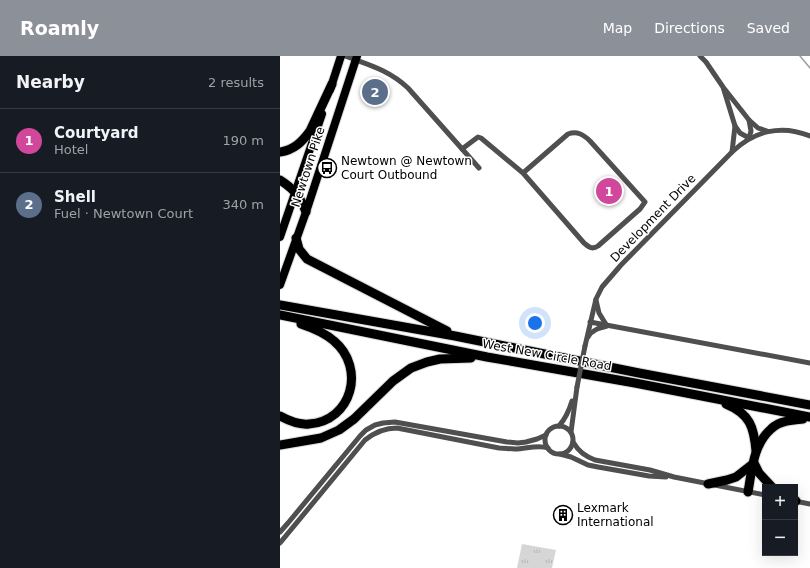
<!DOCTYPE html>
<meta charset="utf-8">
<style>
:root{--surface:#171b24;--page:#20242c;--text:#f1f3f6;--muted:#9ea1a6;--line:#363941;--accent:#8c9099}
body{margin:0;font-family:"DejaVu Sans",sans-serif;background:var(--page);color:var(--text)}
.controls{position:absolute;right:12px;bottom:12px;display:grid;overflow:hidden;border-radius:0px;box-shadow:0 4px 16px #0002}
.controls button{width:36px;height:36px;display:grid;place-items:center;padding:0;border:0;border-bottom:1px solid var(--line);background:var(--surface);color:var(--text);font:20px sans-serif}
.you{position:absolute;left:255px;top:267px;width:14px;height:14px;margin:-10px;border:3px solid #fff;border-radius:50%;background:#1a73e8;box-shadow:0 0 0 6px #1a73e833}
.badge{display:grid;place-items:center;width:26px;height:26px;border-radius:50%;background:var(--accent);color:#fff;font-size:13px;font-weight:700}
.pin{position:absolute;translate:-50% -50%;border:2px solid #fff;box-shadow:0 1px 4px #0006}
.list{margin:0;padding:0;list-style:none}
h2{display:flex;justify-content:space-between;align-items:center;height:52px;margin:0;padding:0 16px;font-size:17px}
h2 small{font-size:13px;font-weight:400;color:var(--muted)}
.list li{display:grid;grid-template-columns:26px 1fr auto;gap:12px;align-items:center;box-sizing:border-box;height:64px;padding:0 16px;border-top:1px solid var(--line)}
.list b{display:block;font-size:15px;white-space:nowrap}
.list p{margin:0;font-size:13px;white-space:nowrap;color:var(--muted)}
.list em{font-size:13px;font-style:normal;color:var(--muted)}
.map{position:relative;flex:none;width:530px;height:512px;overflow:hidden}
header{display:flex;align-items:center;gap:24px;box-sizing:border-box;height:56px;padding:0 20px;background:var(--accent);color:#fff}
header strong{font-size:19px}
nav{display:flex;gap:22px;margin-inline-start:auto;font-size:14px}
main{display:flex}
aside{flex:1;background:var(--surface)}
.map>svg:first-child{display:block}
.grass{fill:url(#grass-tufts)}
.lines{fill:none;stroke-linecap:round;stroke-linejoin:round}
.stream{stroke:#9d9d9d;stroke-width:1.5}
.trunk-casing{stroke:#dbdbdb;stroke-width:10}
.motorway-casing{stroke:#dbdbdb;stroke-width:11}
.minor{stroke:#4f4f4f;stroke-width:5}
.trunk{stroke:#000;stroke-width:8}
.motorway{stroke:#000;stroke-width:9}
.minor-bridge{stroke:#4f4f4f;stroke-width:5}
.labels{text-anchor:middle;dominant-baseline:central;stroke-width:3;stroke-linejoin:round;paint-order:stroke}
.poi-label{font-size:12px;fill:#000;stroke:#fff;text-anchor:start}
.street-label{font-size:12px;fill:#000;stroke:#fff}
</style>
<header>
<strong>Roamly</strong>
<nav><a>Map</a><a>Directions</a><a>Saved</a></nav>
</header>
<main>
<aside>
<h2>Nearby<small>2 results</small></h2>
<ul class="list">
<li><span class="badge" style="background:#d1479c">1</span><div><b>Courtyard</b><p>Hotel</p></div><em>190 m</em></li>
<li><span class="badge" style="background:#5c6f8a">2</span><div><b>Shell</b><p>Fuel · Newtown Court</p></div><em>340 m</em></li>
</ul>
</aside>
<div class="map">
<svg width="530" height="512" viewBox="0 0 530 512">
<defs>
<pattern id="grass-tufts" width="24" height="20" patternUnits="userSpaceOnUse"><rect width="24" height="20" fill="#d6d6d6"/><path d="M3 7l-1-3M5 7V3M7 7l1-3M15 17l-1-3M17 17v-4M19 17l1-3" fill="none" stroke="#b6b6b6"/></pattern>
</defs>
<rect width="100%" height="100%" fill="#fff"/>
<polygon class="grass" points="242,488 276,494 272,512 237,512"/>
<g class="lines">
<polyline class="stream" points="520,0 530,12"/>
<g class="trunk-casing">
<g id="trunk">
<polyline points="50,34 61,0"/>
<polyline points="0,181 42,58"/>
<polyline points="0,229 26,156 77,0"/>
</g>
</g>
<g class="motorway-casing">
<g id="motorway">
<path d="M 0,96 C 14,94 22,86 30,75 L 52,28"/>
<path d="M 0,124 C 14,133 20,140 26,156"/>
<polyline points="16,182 19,193 27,203 167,275"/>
<polyline points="0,249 175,280 359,317 530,349"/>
<polyline points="0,259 207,301 355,327 530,361"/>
<path d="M 446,348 C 470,358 474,371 476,395"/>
<path d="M 0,360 C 9,365 19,369 29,368 C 72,365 86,312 54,285 C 45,277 33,272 21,268"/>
<polyline points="0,389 41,382 59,374 74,363 113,325 131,312 147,306 160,303 191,302"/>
<polyline points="428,428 447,424 456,421 474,407 479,417 492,431"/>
<path d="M 468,436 C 472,414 473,389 491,373 C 493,371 496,369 498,368 C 506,364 514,364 523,363"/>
<polyline points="515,444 516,445"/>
</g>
</g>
<g class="minor">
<path d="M 65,0 C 89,9 109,14 128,32 L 199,112"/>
<polyline points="420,0 426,6 443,31 469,64 471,75 469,82 460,77 455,70 443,31"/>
<polyline points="469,64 478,72 487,75"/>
<path d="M 182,93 L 198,81 L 201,82 L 243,117 L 304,187 C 309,191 312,194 318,190 L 360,153 L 365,146 L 310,85 C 303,78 297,75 288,78 L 243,117"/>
<polyline points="452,96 455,70"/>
<polyline points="310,266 530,307"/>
<path d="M 308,281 C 312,274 319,272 327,270 L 319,257 L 316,244"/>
<path d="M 305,290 L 316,243 L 322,231 L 341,209 L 452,96 C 474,75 501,68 530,80"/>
<path d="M 279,370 C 286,362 289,355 292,345"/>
<circle cx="279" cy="384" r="14"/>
<polyline points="291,376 297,331"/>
<path d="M 293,386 C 299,396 305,400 315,404 L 370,414 L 394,421 L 485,439"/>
<polyline points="280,398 291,401 308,409 318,411 369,420 386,421"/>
<polyline points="515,445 530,448"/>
<polyline points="0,476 8,467 80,380 86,374 95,369 103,367 115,366 227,386 238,387 246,386 257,383 266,379"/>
<path d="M 0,487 L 85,384 C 95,376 104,372 117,372 L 219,392 C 224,392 230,393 235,393 C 246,393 258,388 268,392"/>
</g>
<use href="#trunk" class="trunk"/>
<use href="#motorway" class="motorway"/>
<polyline class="minor-bridge" points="297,331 305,290"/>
</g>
<defs>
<g id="bus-ring" transform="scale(1)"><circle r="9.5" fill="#fff" stroke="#000" stroke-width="1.5"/><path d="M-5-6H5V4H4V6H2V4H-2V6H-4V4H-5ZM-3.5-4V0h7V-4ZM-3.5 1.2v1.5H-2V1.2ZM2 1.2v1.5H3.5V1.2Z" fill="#000"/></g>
<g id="building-ring" transform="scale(1)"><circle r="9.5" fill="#fff" stroke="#000" stroke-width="1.5"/><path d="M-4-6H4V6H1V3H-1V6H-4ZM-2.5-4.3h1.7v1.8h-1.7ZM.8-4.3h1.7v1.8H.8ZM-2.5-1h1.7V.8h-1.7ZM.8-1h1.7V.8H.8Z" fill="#000"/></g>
</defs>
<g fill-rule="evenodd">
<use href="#bus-ring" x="47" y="112"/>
<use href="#building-ring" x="283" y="459"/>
</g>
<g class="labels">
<g class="poi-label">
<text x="61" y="105">Newtown @ Newtown<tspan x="61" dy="14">Court Outbound</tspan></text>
<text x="297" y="452">Lexmark<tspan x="297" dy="14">International</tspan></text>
</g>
<g class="street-label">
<text transform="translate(28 111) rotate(-72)">Newtown Pike</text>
<text transform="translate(373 162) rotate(-46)">Development Drive</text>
<text transform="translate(267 299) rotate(10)">West New Circle Road</text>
</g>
</g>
</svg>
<div class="controls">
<button>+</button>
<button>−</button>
</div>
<div class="you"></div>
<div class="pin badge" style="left:329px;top:135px;background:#d1479c">1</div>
<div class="pin badge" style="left:95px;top:36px;background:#5c6f8a">2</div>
</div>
</main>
